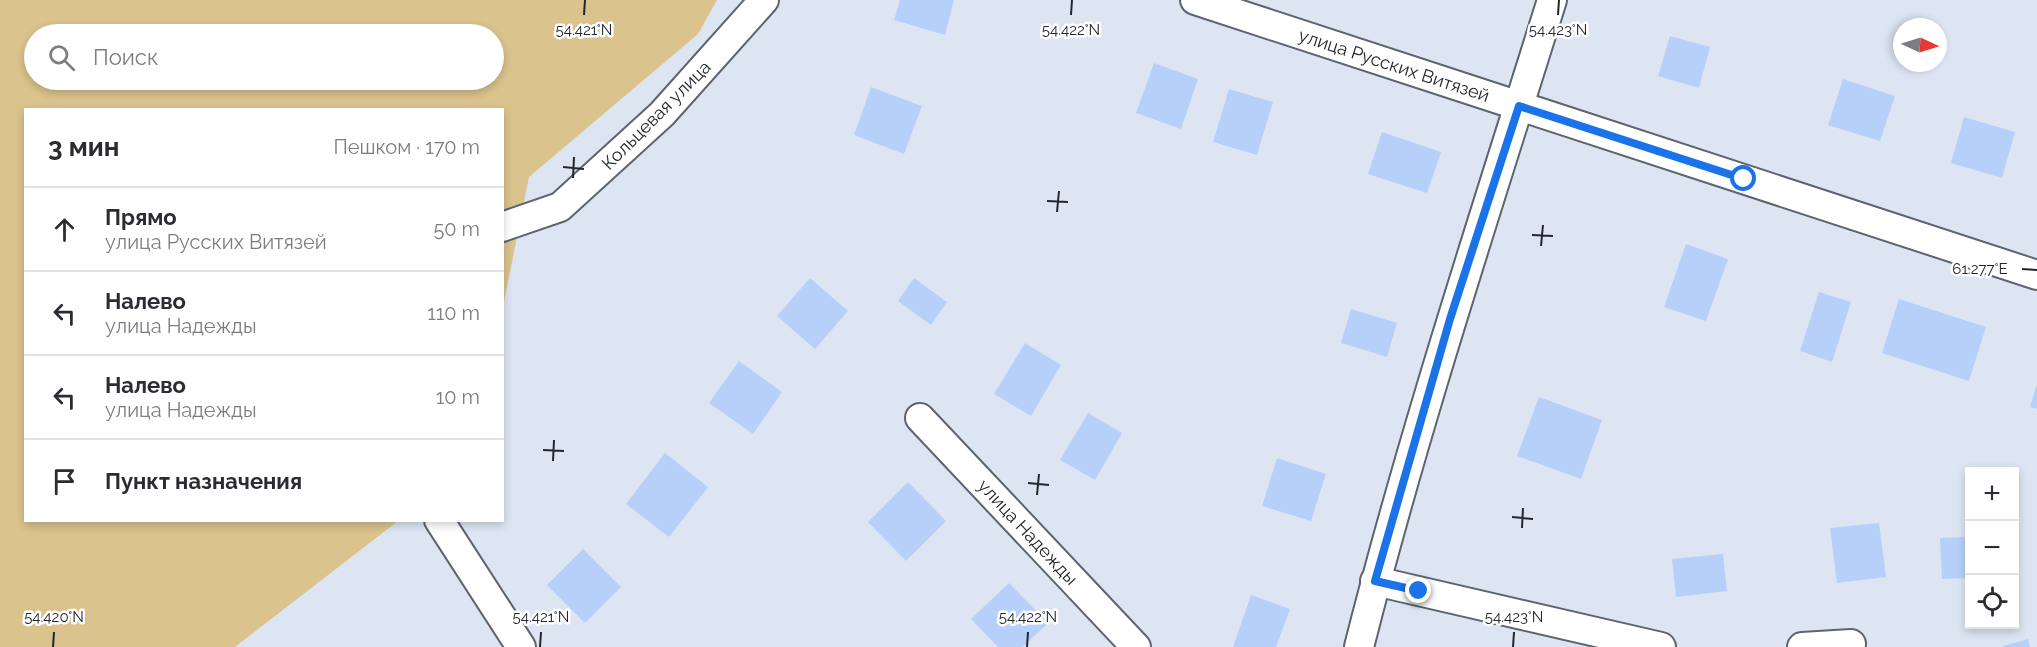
<!DOCTYPE html>
<html lang="ru">
<meta charset="utf-8">
<style>
:root{--surface:#fff;--page:#f7f7f7;--text:#2b2b33;--muted:#7c7c81;--line:#e1e1e2}
body{margin:0;font-family:Raleway,sans-serif;background:var(--page);color:var(--text)}
.controls{position:absolute;right:18px;bottom:18px;display:grid;overflow:hidden;border-radius:0px;box-shadow:0 3px 9px #0003}
.controls button{width:54px;height:54px;display:grid;place-items:center;padding:0;border:0;border-bottom:2px solid var(--line);background:var(--surface);color:var(--text);font:30px sans-serif}
.compass{position:absolute;left:1893px;top:18px;width:54px;height:54px;border-radius:50%;background:var(--surface);box-shadow:0 3px 9px #0003;rotate:94deg}
.stop{position:absolute;width:18px;height:18px;margin:-14px;border:4px solid #1a73e8;border-radius:50%;background:#fff}
.stop.end{background:#1a73e8;border-color:#fff;box-shadow:0 2px 6px #0008}
.list{margin:0;padding:0;list-style:none}
h2{display:flex;justify-content:space-between;align-items:center;height:78px;margin:0;padding:0 24px;font-size:26px}
h2 small{font-size:20px;font-weight:400;color:var(--muted)}
.list li{display:grid;grid-template-columns:39px 1fr auto;gap:18px;align-items:center;box-sizing:border-box;height:84px;padding:0 24px;border-top:2px solid var(--line)}
.list b{display:block;font-size:22px;white-space:nowrap}
.list p{margin:0;font-size:20px;white-space:nowrap;color:var(--muted)}
.list em{font-size:20px;font-style:normal;color:var(--muted)}
.icon{flex:none;width:33px;height:33px;fill:none;stroke:currentColor;stroke-width:2;stroke-linecap:round;stroke-linejoin:round}
.map{position:relative;flex:none;width:2037px;height:647px;overflow:hidden}
.search{position:absolute;background:var(--surface);box-shadow:0 3px 9px #0003;left:24px;top:24px;width:480px;height:66px;display:flex;align-items:center;gap:15px;box-sizing:border-box;padding:0 21px;border-radius:33px;color:var(--muted);font-size:22px}
.panel{position:absolute;background:var(--surface);box-shadow:0 3px 9px #0003;left:24px;top:108px;width:480px;height:414px;border-radius:0px}
.map>svg:first-child{display:block}
.green{fill:#dac38c;fill-rule:evenodd}
.building{fill:#b7d0fa}
.lines{fill:none;stroke-linecap:round;stroke-linejoin:round}
.minor-casing{stroke:#5d646f;stroke-width:32}
.minor{stroke:#fff;stroke-width:28}
.route{stroke:#1a73e8;stroke-width:8}
.ticks{fill:none;stroke:#23262b;stroke-width:2}
.labels{text-anchor:middle;dominant-baseline:central;stroke-width:5;stroke-linejoin:round;paint-order:stroke}
.street-label{font-size:18px;fill:#23262b;stroke:#fff}
.ticks-label{font-size:15px;text-anchor:middle;fill:#23262b;stroke:#fff;stroke-width:5;stroke-linejoin:round;paint-order:stroke}
</style>
<div class="map">
<svg width="2037" height="647" viewBox="0 0 2037 647">
<rect width="100%" height="100%" fill="#dde5f3"/>
<path class="green" d="M 0,0 L 717,0 L 698,34 L 529,177 L 503,307 L 502,110 L 26,110 L 26,520 L 398,521 L 235,647 L 0,647 ZM 34,34 L 494,34 L 494,80 L 34,80 Z"/>
<g class="building">
<polygon points="900,0 954,0 945,35 894,20"/>
<polygon points="1670,36 1710,47 1699,88 1658,76"/>
<polygon points="1154,63 1198,79 1181,129 1136,113"/>
<polygon points="1843,79 1895,96 1880,141 1828,125"/>
<polygon points="871,87 922,106 904,154 854,135"/>
<polygon points="1229,89 1273,102 1257,155 1213,142"/>
<polygon points="1964,117 2015,132 2002,178 1951,163"/>
<polygon points="1382,132 1441,152 1427,193 1368,174"/>
<polygon points="1686,244 1728,259 1706,321 1664,307"/>
<polygon points="810,278 848,311 815,349 777,316"/>
<polygon points="914,278 947,302 931,325 898,301"/>
<polygon points="1819,292 1851,302 1832,362 1800,351"/>
<polygon points="1899,299 1986,327 1969,381 1882,353"/>
<polygon points="1351,309 1397,323 1387,357 1341,343"/>
<polygon points="1025,343 1061,365 1031,416 994,394"/>
<polygon points="739,361 782,392 753,434 709,403"/>
<polygon points="2036,387 2037,387 2037,409 2030,407"/>
<polygon points="1539,397 1602,420 1581,479 1517,456"/>
<polygon points="1088,413 1122,433 1095,480 1060,460"/>
<polygon points="665,453 708,487 669,537 626,504"/>
<polygon points="1277,458 1326,474 1311,521 1262,506"/>
<polygon points="908,482 946,521 906,561 868,522"/>
<polygon points="1879,523 1886,577 1837,583 1830,528"/>
<polygon points="1970,537 1970,578 1942,579 1940,538"/>
<polygon points="583,549 621,587 585,623 547,585"/>
<polygon points="1723,554 1727,591 1676,597 1672,559"/>
<polygon points="1009,583 1048,623 1023,647 998,647 971,619"/>
<polygon points="1251,595 1290,609 1276,647 1233,647"/>
<polygon points="2028,639 2030,647 2003,647 2003,646"/>
</g>
<g class="lines">
<g class="minor-casing">
<g id="minor">
<polyline points="1195,0 2037,275"/>
<polyline points="502,227 560,207 662,114 764,0"/>
<polyline points="920,418 1136,647"/>
<polyline points="439,520 521,647"/>
<polyline points="1375,581 1661,647"/>
<path d="M 1359,647 C 1414,429 1485,215 1552,0"/>
<polyline points="1802,647 1851,644"/>
</g>
</g>
<use href="#minor" class="minor"/>
</g>
<g class="lines">
<polyline class="route" points="1419,591 1375,581 1450,319 1519,106 1744,179"/>
</g>
<path class="ticks" d="M 584,15 L 585,0M 1071,15 L 1072,0M 1558,15 L 1559,0M 563,167 L 584,169M 573,178 L 574,157M 1047,201 L 1068,202M 1057,212 L 1059,191M 1532,235 L 1553,236M 1541,246 L 1543,225M 2022,269 L 2037,270M 543,450 L 564,451M 553,461 L 554,440M 1028,483 L 1049,485M 1037,495 L 1039,474M 1512,517 L 1533,519M 1522,528 L 1523,508M 53,647 L 54,632M 540,647 L 541,632M 1027,647 L 1028,632M 1513,647 L 1514,632"/>
<g class="labels">
<g class="street-label">
<text transform="translate(1394 65) rotate(18)">улица Русских Витязей</text>
<text transform="translate(656 115) rotate(-45)">Кольцевая улица</text>
<text transform="translate(1028 532) rotate(47)">улица Надежды</text>
</g>
</g>
<g class="ticks-label">
<text x="584" y="35">54.421°N</text>
<text x="1071" y="35">54.422°N</text>
<text x="1558" y="35">54.423°N</text>
<text x="1980" y="274">61.277°E</text>
<text x="54" y="622">54.420°N</text>
<text x="541" y="622">54.421°N</text>
<text x="1028" y="622">54.422°N</text>
<text x="1514" y="622">54.423°N</text>
</g>
</svg>
<div class="controls">
<button>+</button>
<button>−</button>
<button><svg class="icon" aria-label="locate" viewBox="0 0 24 24"><circle cx="12" cy="12" r="6"/><path d="M12 2v4M12 18v4M2 12h4M18 12h4"/></svg></button>
</div>
<svg class="compass" viewBox="-18 -18 36 36"><path d="M0-13l5 13h-10z" fill="#e53935"/><path d="M0 13l5-13h-10z" fill="#7c7c81"/></svg>
<div class="stop" style="left:1744px;top:179px"></div>
<div class="stop end" style="left:1419px;top:591px"></div>
<div class="search"><svg class="icon" aria-label="search" viewBox="0 0 24 24"><circle cx="10" cy="10" r="6"/><path d="M15 15l6 6"/></svg>Поиск</div>
<section class="panel">
<h2>3 мин<small>Пешком · 170 m</small></h2>
<ul class="list">
<li><svg class="icon" aria-label="ahead" viewBox="0 0 24 24"><path d="M12 20V5M6 11l6-6 6 6"/></svg><div><b>Прямо</b><p>улица Русских Витязей</p></div><em>50 m</em></li>
<li><svg class="icon" aria-label="left" viewBox="0 0 24 24"><path d="M17 20v-9H6M10 6l-5 5 5 5"/></svg><div><b>Налево</b><p>улица Надежды</p></div><em>110 m</em></li>
<li><svg class="icon" aria-label="left" viewBox="0 0 24 24"><path d="M17 20v-9H6M10 6l-5 5 5 5"/></svg><div><b>Налево</b><p>улица Надежды</p></div><em>10 m</em></li>
<li><svg class="icon" aria-label="arrive" viewBox="0 0 24 24"><path d="M6 21V4h12l-3 4 3 4H6"/></svg><div><b>Пункт назначения</b></div></li>
</ul>
</section>
</div>
